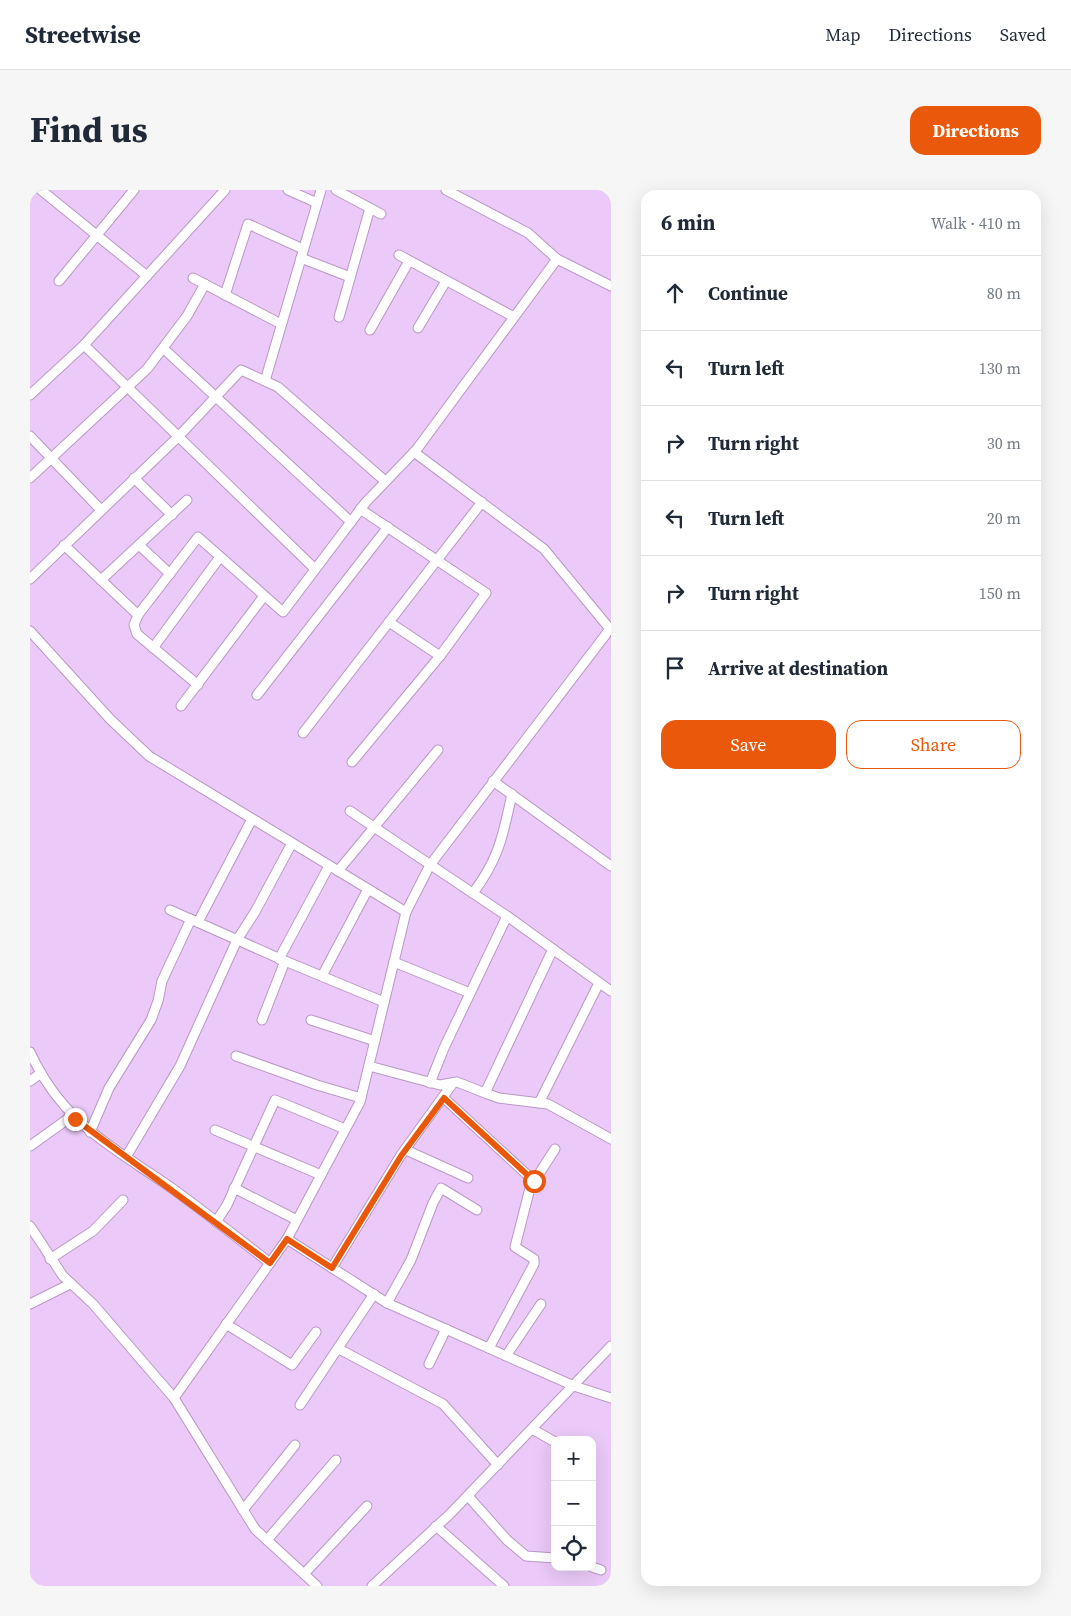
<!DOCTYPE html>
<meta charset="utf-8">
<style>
:root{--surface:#fff;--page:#f6f6f7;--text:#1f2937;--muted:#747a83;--line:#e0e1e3;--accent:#ea580c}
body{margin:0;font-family:"Source Serif 4",serif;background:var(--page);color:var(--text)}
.controls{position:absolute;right:15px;bottom:15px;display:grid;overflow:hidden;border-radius:10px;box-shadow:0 5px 20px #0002}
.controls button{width:45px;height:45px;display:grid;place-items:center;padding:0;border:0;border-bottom:1px solid var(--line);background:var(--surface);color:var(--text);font:25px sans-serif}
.stop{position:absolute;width:15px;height:15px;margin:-11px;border:4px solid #ea580c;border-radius:50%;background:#fff}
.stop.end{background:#ea580c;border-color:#fff;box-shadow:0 1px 5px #0008}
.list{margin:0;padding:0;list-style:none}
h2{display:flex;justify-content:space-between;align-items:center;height:65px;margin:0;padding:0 20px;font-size:21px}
h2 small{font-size:16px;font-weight:400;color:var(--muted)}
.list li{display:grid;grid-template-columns:32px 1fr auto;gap:15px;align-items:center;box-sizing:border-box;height:75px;padding:0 20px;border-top:1px solid var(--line)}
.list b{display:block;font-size:19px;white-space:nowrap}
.list em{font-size:16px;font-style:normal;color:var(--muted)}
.actions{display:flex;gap:10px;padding:15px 20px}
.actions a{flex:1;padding:11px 0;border:1px solid var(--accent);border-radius:15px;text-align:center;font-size:18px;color:var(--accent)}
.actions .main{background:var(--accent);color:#fff}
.icon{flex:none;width:28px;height:28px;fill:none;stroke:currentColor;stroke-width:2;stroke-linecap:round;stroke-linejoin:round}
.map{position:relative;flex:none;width:581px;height:1396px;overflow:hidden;border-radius:15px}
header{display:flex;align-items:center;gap:30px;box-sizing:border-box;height:70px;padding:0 25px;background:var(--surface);border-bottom:1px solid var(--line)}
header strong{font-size:24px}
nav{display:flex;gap:28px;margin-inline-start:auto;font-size:18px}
.intro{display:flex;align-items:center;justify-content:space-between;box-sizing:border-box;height:120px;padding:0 30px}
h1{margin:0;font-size:35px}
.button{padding:12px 22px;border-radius:15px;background:var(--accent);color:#fff;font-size:18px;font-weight:700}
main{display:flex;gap:30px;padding:0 30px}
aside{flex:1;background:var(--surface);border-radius:15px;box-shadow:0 5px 20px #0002}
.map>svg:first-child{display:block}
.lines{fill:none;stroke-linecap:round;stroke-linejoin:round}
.street-casing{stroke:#b998c5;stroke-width:11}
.street{stroke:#fff;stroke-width:9}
.route{stroke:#ea580c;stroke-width:6}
</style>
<header>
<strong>Streetwise</strong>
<nav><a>Map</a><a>Directions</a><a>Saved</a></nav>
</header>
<div class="intro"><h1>Find us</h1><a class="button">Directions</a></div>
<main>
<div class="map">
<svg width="581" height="1396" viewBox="0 0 581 1396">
<rect width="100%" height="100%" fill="#ebc9f8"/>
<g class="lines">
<g class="street-casing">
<g id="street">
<polyline points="11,0 117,86"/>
<polyline points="258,0 287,13"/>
<polyline points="306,0 351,24"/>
<polyline points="416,0 498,43 527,69 581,96"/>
<polyline points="369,65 484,127"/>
<polyline points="271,68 320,87"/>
<polyline points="163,88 251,134"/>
<polyline points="29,91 104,0"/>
<polyline points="195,105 218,34 273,59"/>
<polyline points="309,127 340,18"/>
<polyline points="388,138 416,91"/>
<polyline points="340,140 379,71"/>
<polyline points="54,155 285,379"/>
<polyline points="134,159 321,332"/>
<polyline points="235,191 291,0"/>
<polyline points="0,205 54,155 195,0"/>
<polyline points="0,246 71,320"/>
<polyline points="0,288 117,179 157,126 175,94"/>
<polyline points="104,288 142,325"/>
<polyline points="34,355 108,425"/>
<polyline points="109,355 140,384"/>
<polyline points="0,389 149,246 211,180 248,197 355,291"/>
<polyline points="71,390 157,310"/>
<polyline points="359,432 410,466"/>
<polyline points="0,441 80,529 119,566 376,722"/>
<polyline points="123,458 190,367"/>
<polyline points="168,495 107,444 104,435 108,425 168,347 253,422 336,312 387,259 527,69"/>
<polyline points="227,505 358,337"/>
<polyline points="151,516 234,406"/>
<polyline points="273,543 452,312"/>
<polyline points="322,572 410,466 456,403 330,319"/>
<polyline points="463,591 581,676"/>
<polyline points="320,621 477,726 581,801"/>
<polyline points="308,681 408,560"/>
<path d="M 443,703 C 469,669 473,645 482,604"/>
<polyline points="140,720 255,771 354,812"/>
<polyline points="168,732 222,629"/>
<polyline points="523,759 455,903 469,908 518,914 581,949"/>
<polyline points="249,769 299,676"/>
<polyline points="364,772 440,803"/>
<polyline points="292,786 338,699"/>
<polyline points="232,830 255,771"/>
<polyline points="281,830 345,851"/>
<path d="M 0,862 C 33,934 82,956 143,999 C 176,1023 208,1048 240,1073"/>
<polyline points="206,866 287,895 331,908"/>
<polyline points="339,876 410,895 427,892 455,903"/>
<polyline points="0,891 11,883"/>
<polyline points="400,893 414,858 477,726"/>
<polyline points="414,908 504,991"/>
<polyline points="509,913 569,793"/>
<polyline points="185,940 291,985"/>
<polyline points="60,942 79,898 121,830 128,811 132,791 161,729"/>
<polyline points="0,956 42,926"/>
<polyline points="376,960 438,988"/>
<polyline points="96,967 150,876 207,750 225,722 262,653"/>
<polyline points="204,998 267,1030"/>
<polyline points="186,1032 197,1015 245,910 315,939"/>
<polyline points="0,1036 33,1086 63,1114 144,1208"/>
<polyline points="257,1049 330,912 376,722 400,675 580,439 514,359 384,262"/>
<polyline points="20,1069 63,1041 93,1010"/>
<polyline points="302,1078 371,965 423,893"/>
<polyline points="357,1113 381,1070 403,1013 411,998 447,1020"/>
<polyline points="0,1114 40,1094"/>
<polyline points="196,1134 262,1175 286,1142"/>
<polyline points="459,1158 504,1074 504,1069 485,1057 500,998 525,959"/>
<polyline points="309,1159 413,1214 468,1275"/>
<polyline points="476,1166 511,1114"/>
<polyline points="399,1174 416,1139"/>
<polyline points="270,1215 344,1104"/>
<polyline points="502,1239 525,1252"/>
<polyline points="438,1306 477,1350 496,1366 525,1368"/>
<polyline points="213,1320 265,1255"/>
<polyline points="406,1336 474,1396"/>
<polyline points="237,1350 306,1270"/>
<polyline points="562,1377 571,1380"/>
<polyline points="274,1384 337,1316"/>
<polyline points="287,1396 225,1339 144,1208 257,1049 357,1113 544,1196 581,1208"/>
<polyline points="342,1396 420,1324 581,1156"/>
</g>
</g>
<use href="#street" class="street"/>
</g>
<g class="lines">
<polyline class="route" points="45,929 240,1073 257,1049 302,1078 371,966 414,908 504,991"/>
</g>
</svg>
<div class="controls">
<button>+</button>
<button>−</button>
<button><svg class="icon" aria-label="locate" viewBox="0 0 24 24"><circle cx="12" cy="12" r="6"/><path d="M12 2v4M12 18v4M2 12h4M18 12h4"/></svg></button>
</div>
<div class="stop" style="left:504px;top:991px"></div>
<div class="stop end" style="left:45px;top:929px"></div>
</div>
<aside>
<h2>6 min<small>Walk · 410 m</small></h2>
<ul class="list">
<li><svg class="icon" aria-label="ahead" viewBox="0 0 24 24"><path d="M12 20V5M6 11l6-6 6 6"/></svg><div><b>Continue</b></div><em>80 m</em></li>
<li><svg class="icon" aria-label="left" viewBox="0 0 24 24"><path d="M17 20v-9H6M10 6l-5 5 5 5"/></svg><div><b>Turn left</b></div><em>130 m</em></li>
<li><svg class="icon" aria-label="right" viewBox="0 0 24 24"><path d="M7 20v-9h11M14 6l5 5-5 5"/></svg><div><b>Turn right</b></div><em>30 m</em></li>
<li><svg class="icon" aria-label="left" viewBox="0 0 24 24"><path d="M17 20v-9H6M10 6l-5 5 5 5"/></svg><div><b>Turn left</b></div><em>20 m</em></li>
<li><svg class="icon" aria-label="right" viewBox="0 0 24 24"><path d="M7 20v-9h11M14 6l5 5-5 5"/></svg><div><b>Turn right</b></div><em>150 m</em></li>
<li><svg class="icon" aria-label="arrive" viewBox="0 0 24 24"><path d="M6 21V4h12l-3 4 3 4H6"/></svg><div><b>Arrive at destination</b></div></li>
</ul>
<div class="actions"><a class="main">Save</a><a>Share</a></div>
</aside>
</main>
